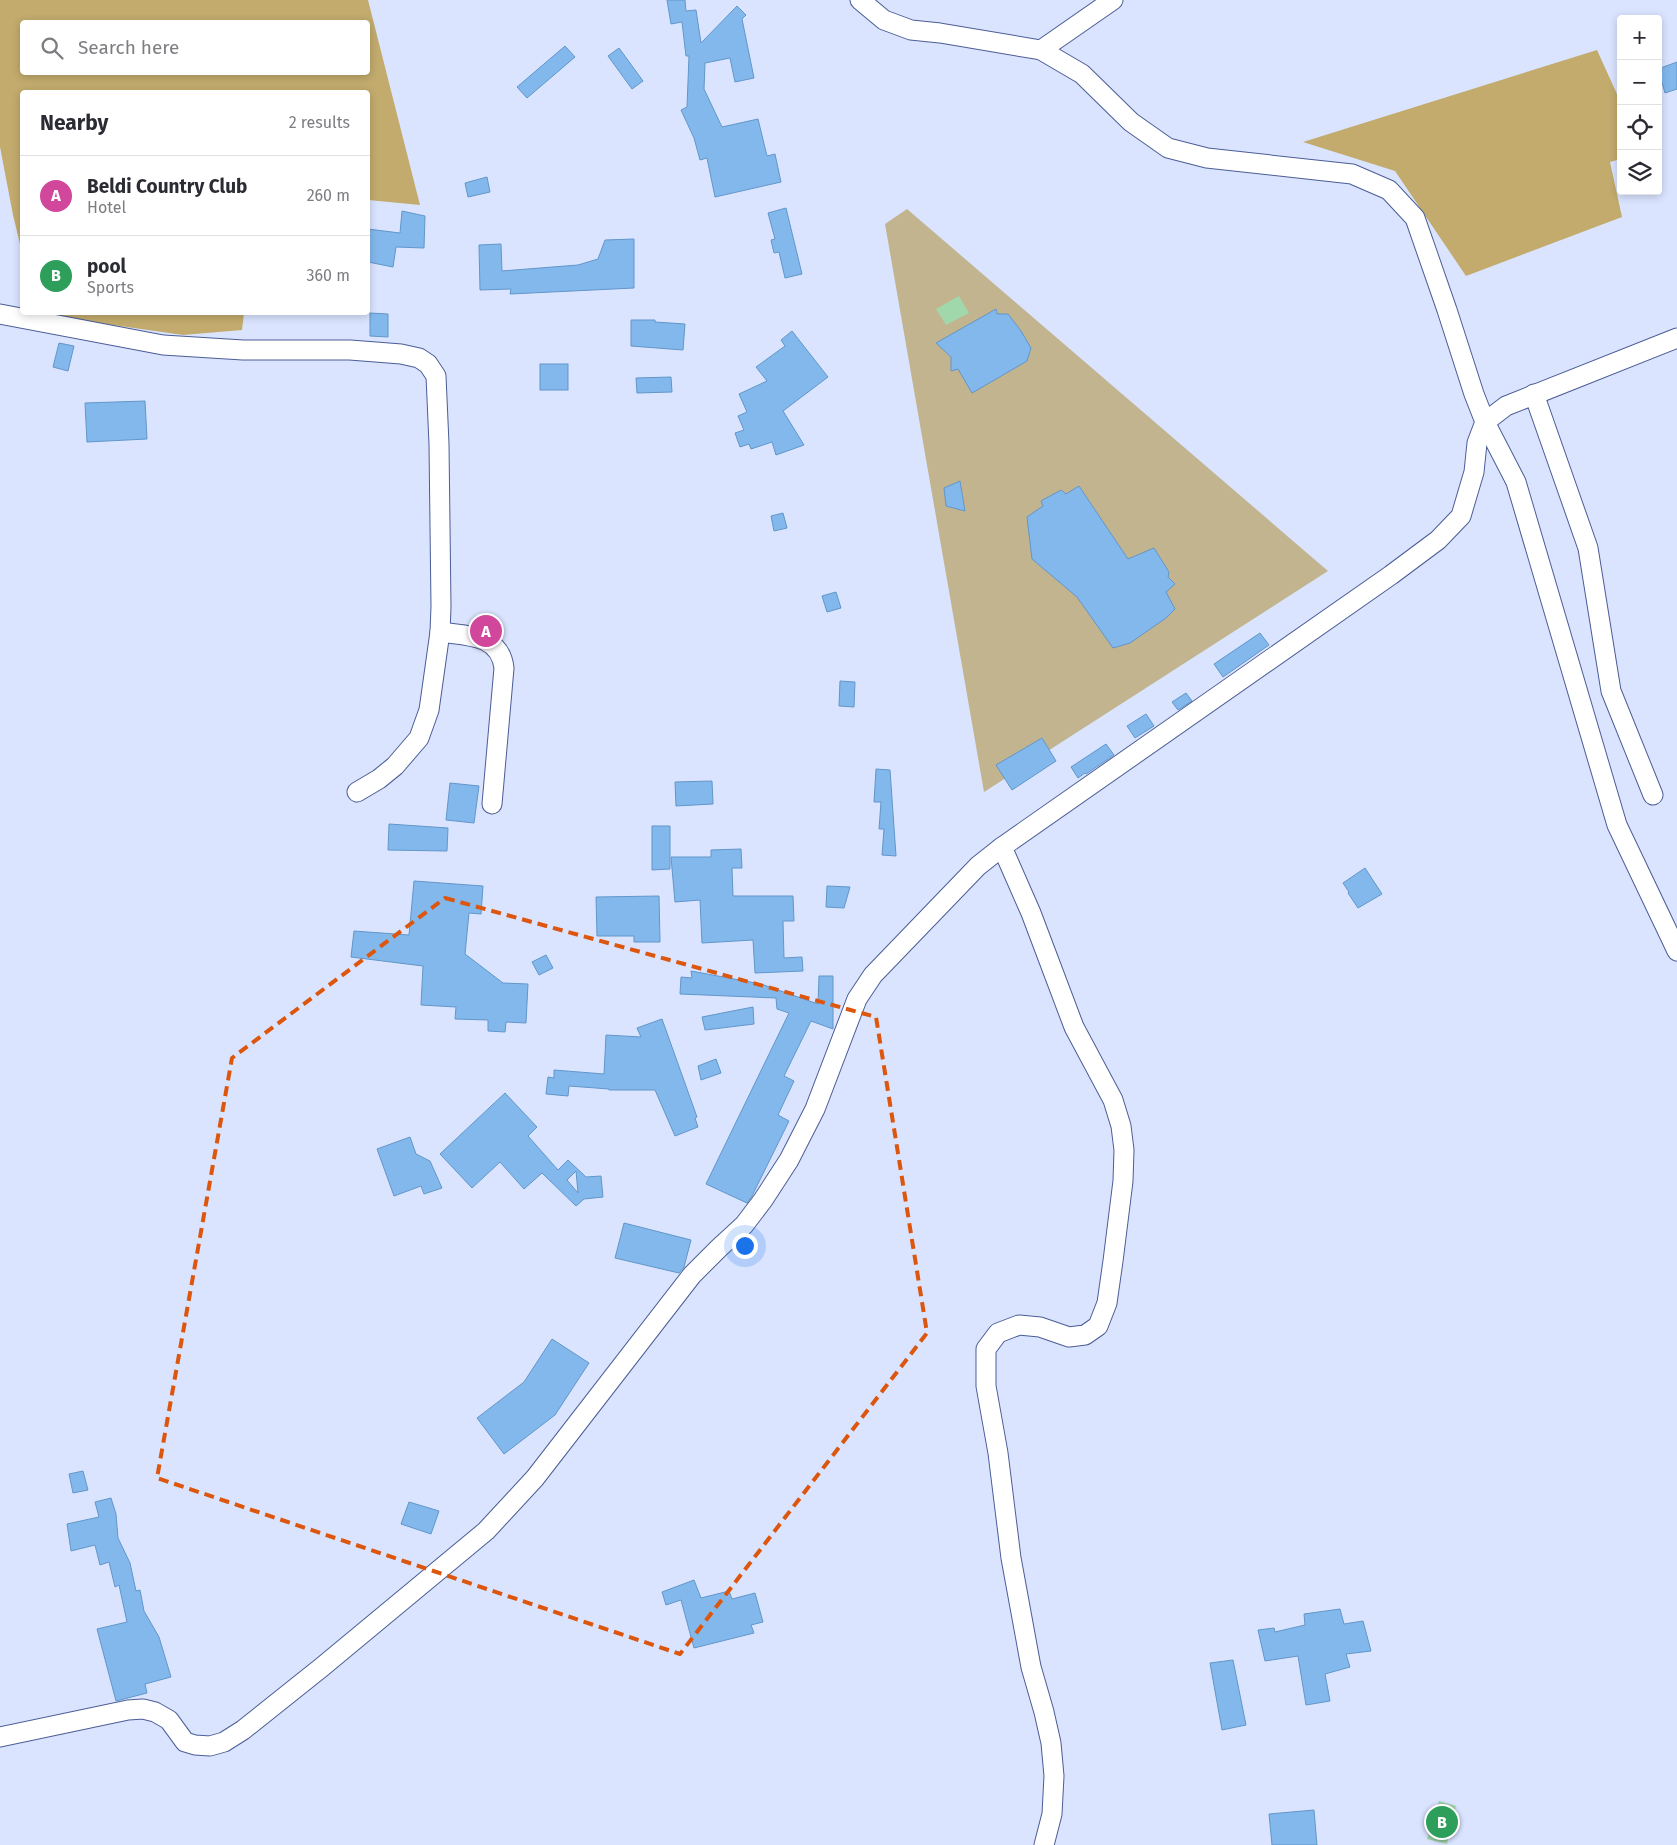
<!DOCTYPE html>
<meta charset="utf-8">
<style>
:root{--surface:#fff;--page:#f7f7f7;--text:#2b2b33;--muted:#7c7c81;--line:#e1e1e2;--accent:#8e7216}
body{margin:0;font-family:"Fira Sans",sans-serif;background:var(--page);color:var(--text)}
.controls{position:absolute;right:15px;top:15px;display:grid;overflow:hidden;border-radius:5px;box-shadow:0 2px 8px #0003}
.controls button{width:45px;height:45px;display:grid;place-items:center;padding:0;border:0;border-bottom:1px solid var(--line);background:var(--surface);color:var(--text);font:25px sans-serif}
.you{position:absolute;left:744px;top:1245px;width:18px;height:18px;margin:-12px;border:4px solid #fff;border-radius:50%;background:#1a73e8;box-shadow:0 0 0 8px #1a73e833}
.badge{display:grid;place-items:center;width:32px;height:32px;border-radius:50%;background:var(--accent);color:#fff;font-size:16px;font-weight:700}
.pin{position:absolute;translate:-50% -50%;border:2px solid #fff;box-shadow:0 1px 5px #0006}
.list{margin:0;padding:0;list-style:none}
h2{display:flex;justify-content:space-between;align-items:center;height:65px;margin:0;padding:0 20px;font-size:21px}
h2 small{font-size:16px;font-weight:400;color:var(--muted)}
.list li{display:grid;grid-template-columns:32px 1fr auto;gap:15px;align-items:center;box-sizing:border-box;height:80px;padding:0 20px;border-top:1px solid var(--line)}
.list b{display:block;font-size:19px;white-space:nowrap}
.list p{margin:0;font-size:16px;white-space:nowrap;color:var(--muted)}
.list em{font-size:16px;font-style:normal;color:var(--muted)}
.icon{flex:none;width:28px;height:28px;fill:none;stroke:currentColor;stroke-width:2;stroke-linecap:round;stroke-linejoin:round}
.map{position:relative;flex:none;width:1677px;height:1845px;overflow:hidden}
.search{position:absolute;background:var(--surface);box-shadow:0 2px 8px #0003;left:20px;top:20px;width:350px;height:55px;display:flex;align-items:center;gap:12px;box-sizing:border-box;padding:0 18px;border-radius:5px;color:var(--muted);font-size:19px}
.panel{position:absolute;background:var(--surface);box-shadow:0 2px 8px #0003;left:20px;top:90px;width:350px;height:225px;border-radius:5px}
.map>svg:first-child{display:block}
.green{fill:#c2b48f}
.forest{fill:#c2ab6d;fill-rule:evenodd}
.water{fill:#a1d8ab}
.building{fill:#83b8ed;stroke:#6296c9;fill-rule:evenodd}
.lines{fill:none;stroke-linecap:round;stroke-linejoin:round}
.minor-casing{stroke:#4b5d96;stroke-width:21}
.minor{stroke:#fff;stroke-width:19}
.marked{fill:none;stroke:#dd560e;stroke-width:4;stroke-dasharray:10 6;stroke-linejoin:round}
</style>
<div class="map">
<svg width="1677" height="1845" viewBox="0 0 1677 1845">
<rect width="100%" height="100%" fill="#dae4ff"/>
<polygon class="green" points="907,209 1328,571 984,792 885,224"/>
<g class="forest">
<path d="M 0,0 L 368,0 L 420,205 L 368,200 L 368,92 L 22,92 L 22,252 L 13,215 L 0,147 ZM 22,22 L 368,22 L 368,72 L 22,72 Z"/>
<polygon points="1597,50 1621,103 1621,159 1610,162 1622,217 1466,276 1395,171 1303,142"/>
<polygon points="38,313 244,313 242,330 183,335 92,322 40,321"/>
</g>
<g class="water">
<polygon points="959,296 969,313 946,325 936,309"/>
<polygon points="1439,1801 1456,1806 1447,1844 1427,1839"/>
</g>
<g class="building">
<polygon points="667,0 685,0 686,11 696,10 701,43 737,6 746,15 742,19 754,78 735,82 730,58 705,63 704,89 722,127 758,119 767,156 775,154 781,182 715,197 707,158 700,160 694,138 681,110 687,107 689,56 686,56 682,22 671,24"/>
<polygon points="565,46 575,57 527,98 517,87"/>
<polygon points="619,48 643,81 632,89 608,56"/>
<polygon points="1677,62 1677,89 1665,93 1658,69"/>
<polygon points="487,177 490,192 468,197 465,183"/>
<polygon points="786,208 802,274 785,278 779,252 774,253 771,240 775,239 768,213"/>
<polygon points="402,211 425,216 424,248 396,247 393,267 368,262 368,229 400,233"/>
<polygon points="634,239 634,288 510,294 511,289 480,290 479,245 501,244 502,271 578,265 598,259 605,240"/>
<polygon points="996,309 997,314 1008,314 1021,331 1031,348 1027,361 972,393 958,369 951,371 951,357 936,343"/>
<polygon points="370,313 388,314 388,337 370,336"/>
<polygon points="631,320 655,320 655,322 685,324 683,350 631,346"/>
<polygon points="792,331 828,377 783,411 804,445 776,455 772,442 751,449 749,444 740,447 735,433 744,430 738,416 747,412 739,394 767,381 756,367 785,346 781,340"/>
<polygon points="59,343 74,346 68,371 53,367"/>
<rect x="540" y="364" width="28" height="26"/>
<polygon points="671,377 672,392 637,393 636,378"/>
<polygon points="145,401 147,439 87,442 85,403"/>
<polygon points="960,481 965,511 946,506 944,488"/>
<polygon points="1079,486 1128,559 1154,548 1169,572 1168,577 1175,584 1166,592 1175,609 1166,618 1130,643 1113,648 1077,597 1032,559 1027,517 1043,506 1041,501 1061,490 1066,494"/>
<polygon points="783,513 787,528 774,531 771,516"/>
<polygon points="836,592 841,608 827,612 822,596"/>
<polygon points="1260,633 1269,645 1223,677 1214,664"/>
<polygon points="840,681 855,682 854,707 839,706"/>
<polygon points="1186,693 1192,701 1178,710 1172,702"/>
<polygon points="1146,714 1154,726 1135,738 1127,726"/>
<polygon points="1042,738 1056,761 1012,790 996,765"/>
<polygon points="1106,744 1114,755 1086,774 1085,773 1078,778 1071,767"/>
<polygon points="876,769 890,770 896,856 882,855 884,829 879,829 881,802 874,802"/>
<polygon points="712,781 713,804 676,806 675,782"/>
<polygon points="450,783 479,786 474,823 446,820"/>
<polygon points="389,824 448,828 447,851 388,850"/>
<polygon points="652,826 670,826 670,869 652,870"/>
<polygon points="741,849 742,868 732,868 733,896 793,896 794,921 783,921 784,958 802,957 803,971 755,973 753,940 702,943 700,900 675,902 671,857 711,857 711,850"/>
<polygon points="1365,868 1382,894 1358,908 1348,893 1349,892 1343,883"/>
<polygon points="414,881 483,886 481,914 469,913 465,954 503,983 528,984 526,1023 506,1022 505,1032 488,1031 488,1020 455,1019 456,1007 421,1005 423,966 351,957 354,931 409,935"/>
<polygon points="827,886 850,887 844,908 826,907"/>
<polygon points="659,896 660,942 634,942 634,936 597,936 596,897"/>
<polygon points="546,955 553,968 539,975 532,962"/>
<polygon points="691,971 761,984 818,1004 819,976 833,976 833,1029 811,1021 784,1076 794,1081 778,1115 789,1121 752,1196 747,1203 706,1184 789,1013 777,1009 776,998 680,994 681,977 692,978"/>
<polygon points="753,1007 754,1024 705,1030 702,1017"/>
<polygon points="662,1019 697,1117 695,1118 698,1127 675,1136 655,1090 609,1090 609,1089 569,1086 568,1096 546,1094 548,1077 554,1078 554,1070 604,1074 606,1035 641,1037 637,1028"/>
<polygon points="716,1059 721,1073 701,1080 698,1066"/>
<path d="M 505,1093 L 537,1127 L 528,1136 L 558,1170 L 568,1160 L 586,1177 L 601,1176 L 603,1197 L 584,1199 L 576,1206 L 542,1173 L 524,1189 L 500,1162 L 472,1188 L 440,1154 ZM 576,1171 L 578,1193 L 567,1180 Z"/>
<polygon points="410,1137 416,1154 430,1161 442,1188 424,1194 421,1186 394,1196 377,1149"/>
<polygon points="624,1223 691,1240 684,1267 679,1273 615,1258"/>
<polygon points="552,1339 589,1363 555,1415 504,1454 477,1418 524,1382"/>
<polygon points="83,1471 88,1490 73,1493 69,1474"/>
<polygon points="111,1498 116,1514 118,1538 130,1563 136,1591 140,1590 144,1611 159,1637 171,1677 145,1684 147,1693 116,1701 97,1629 127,1622 119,1585 115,1587 109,1562 100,1565 95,1545 71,1551 67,1524 99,1517 95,1502"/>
<polygon points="409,1502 439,1511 431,1534 401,1524"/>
<polygon points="694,1580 701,1598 729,1591 732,1599 755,1593 763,1622 751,1625 754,1633 694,1648 681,1600 666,1605 662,1592"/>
<polygon points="1340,1609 1344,1624 1363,1621 1371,1651 1346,1654 1350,1667 1325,1674 1330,1701 1306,1705 1298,1656 1265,1661 1258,1630 1274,1628 1275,1632 1305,1625 1304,1614"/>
<polygon points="1233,1660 1246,1725 1222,1730 1210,1663"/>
<polygon points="1314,1810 1317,1845 1272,1845 1269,1814"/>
</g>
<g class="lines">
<g class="minor-casing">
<g id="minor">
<polyline points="860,0 884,20 911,30 940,33 1041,50 1082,74 1131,122 1168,148 1207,158 1352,174 1389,190 1415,218 1447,310 1474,394 1485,422 1516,482 1617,825 1677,951"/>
<polyline points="1041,50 1113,0"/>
<polyline points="0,314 163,345 243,350 350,350 401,354 419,358 428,364 436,376 439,444 441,607 440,632 429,710 419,738 395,766 379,779 357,792"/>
<polyline points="1534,394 1588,548 1611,691 1653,795"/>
<path d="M 440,632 C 467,636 500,634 504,668 L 492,804"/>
<polyline points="1002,847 1031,913 1074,1027 1113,1100 1121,1126 1124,1150 1123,1181 1113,1261 1107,1303 1098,1326 1085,1335 1069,1337 1040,1327 1019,1325 998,1333 986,1349 986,1386 998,1453 1011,1558 1031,1667 1044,1712 1051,1743 1054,1776 1052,1814 1044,1845"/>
<polyline points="0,1737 128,1710 143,1709 155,1712 169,1720 185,1742 195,1745 210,1746 224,1742 243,1730 322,1667 486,1531 535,1478 692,1275 719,1248 744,1225 763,1200 789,1160 815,1109 857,999 873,975 978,866 1002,847 1391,575 1438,540 1461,516 1474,472 1477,443 1485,422 1506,406 1677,338"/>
</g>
</g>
<use href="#minor" class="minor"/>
</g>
<path class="marked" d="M 445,898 L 876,1017 L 927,1333 L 680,1654 L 157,1478 L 232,1058 Z"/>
</svg>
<div class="controls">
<button>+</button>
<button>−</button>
<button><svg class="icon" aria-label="locate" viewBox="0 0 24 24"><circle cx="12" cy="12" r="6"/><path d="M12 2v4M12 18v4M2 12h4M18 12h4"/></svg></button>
<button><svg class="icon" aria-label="layers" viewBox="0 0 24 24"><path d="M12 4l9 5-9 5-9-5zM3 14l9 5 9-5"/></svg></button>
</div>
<div class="you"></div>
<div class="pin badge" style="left:486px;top:631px;background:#d1479c">A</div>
<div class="pin badge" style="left:1442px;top:1822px;background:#2e9e5b">B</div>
<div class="search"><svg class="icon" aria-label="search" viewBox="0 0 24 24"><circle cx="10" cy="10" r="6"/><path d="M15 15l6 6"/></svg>Search here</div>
<section class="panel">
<h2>Nearby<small>2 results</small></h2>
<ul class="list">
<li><span class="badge" style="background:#d1479c">A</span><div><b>Beldi Country Club</b><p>Hotel</p></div><em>260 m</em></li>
<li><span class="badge" style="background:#2e9e5b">B</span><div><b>pool</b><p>Sports</p></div><em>360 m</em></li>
</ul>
</section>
</div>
